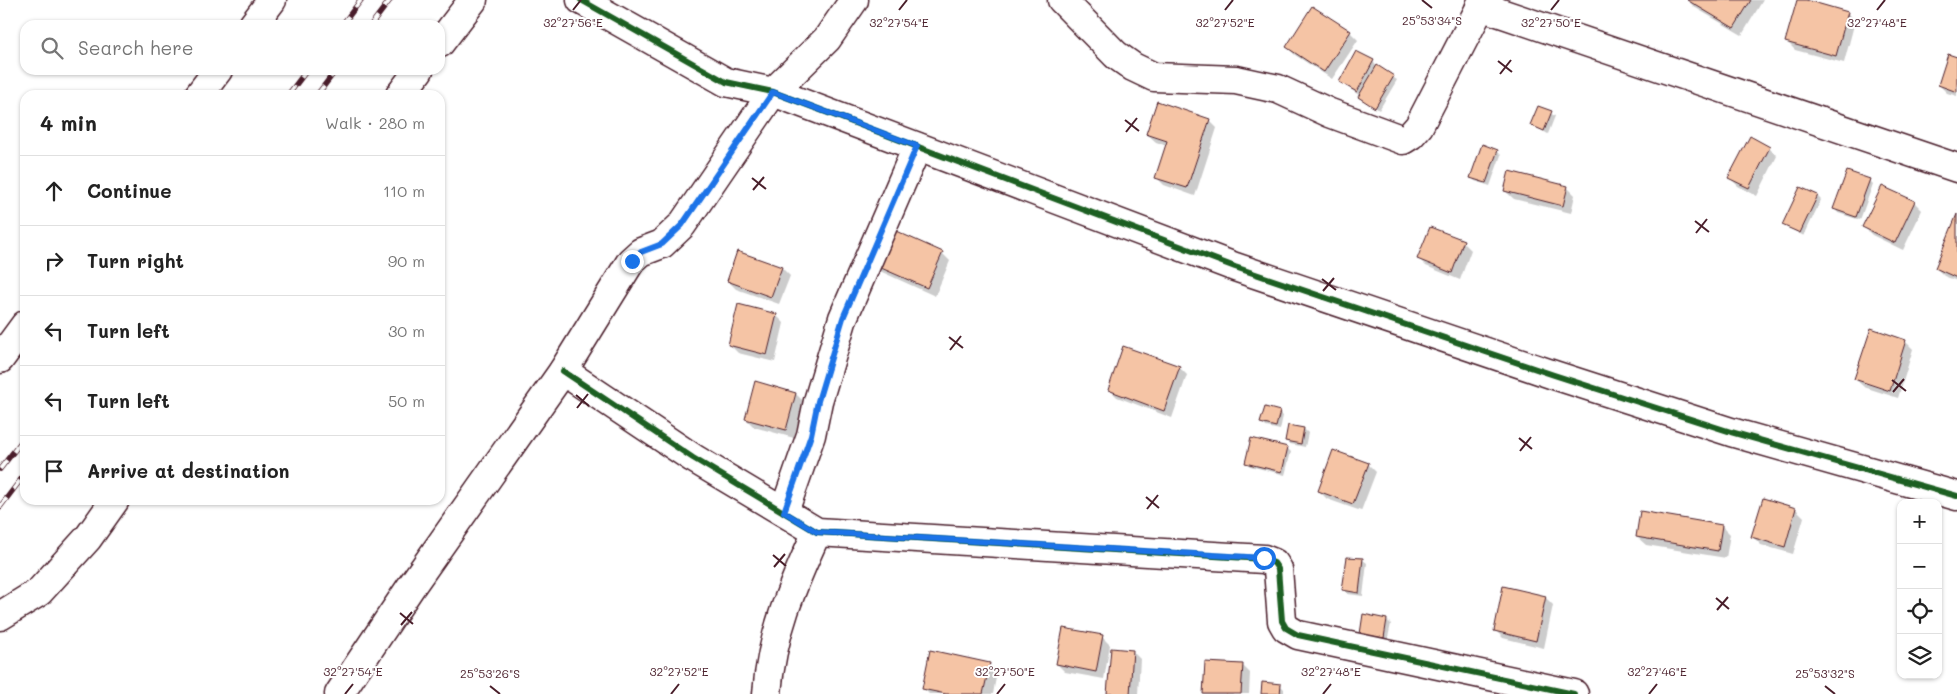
<!DOCTYPE html>
<meta charset="utf-8">
<style>
:root{--surface:#fff;--page:#f6f6f6;--text:#222;--muted:#767676;--line:#e0e0e0}
body{margin:0;font-family:Mali,sans-serif;background:var(--page);color:var(--text)}
.controls{position:absolute;right:15px;bottom:15px;display:grid;overflow:hidden;border-radius:10px;box-shadow:0 1px 4px #0004}
.controls button{width:45px;height:45px;display:grid;place-items:center;padding:0;border:0;border-bottom:1px solid var(--line);background:var(--surface);color:var(--text);font:25px sans-serif}
.stop{position:absolute;width:15px;height:15px;margin:-11px;border:4px solid #1a73e8;border-radius:50%;background:#fff}
.stop.end{background:#1a73e8;border-color:#fff;box-shadow:0 1px 5px #0008}
.list{margin:0;padding:0;list-style:none}
h2{display:flex;justify-content:space-between;align-items:center;height:65px;margin:0;padding:0 20px;font-size:21px}
h2 small{font-size:16px;font-weight:400;color:var(--muted)}
.list li{display:grid;grid-template-columns:32px 1fr auto;gap:15px;align-items:center;box-sizing:border-box;height:70px;padding:0 20px;border-top:1px solid var(--line)}
.list b{display:block;font-size:19px;white-space:nowrap}
.list em{font-size:16px;font-style:normal;color:var(--muted)}
.icon{flex:none;width:28px;height:28px;fill:none;stroke:currentColor;stroke-width:2;stroke-linecap:round;stroke-linejoin:round}
.map{position:relative;flex:none;width:1957px;height:694px;overflow:hidden}
.search{position:absolute;background:var(--surface);box-shadow:0 1px 4px #0004;left:20px;top:20px;width:425px;height:55px;display:flex;align-items:center;gap:12px;box-sizing:border-box;padding:0 18px;border-radius:15px;color:var(--muted);font-size:19px}
.panel{position:absolute;background:var(--surface);box-shadow:0 1px 4px #0004;left:20px;top:90px;width:425px;height:415px;border-radius:15px}
.map>svg:first-child{display:block}
.shadow{fill:#0003}
.building{fill:#f5c4a5;stroke:#4a1f2b}
.lines{fill:none;stroke-linecap:round;stroke-linejoin:round}
.minor-casing{stroke:#4a1f2b;stroke-width:31}
.minor{stroke:#fff;stroke-width:28}
.rail-casing{stroke:#4a1f2b;stroke-width:5.5}
.rail{stroke:#fff;stroke-width:4;stroke-dasharray:11;stroke-linecap:butt}
.cycleway-casing{stroke:#fff;stroke-width:9}
.cycleway{stroke:#1b5e20;stroke-width:6}
.route{stroke:#1a73e8;stroke-width:6}
.ticks{fill:none;stroke:#4a1f2b;stroke-width:2}
.ticks-label{font-size:12px;text-anchor:middle;fill:#4a1f2b;stroke:#fff;stroke-width:4;stroke-linejoin:round;paint-order:stroke}
</style>
<div class="map">
<svg width="1957" height="694" viewBox="0 0 1957 694">
<rect width="100%" height="100%" fill="#fff"/>
<filter id="ink" filterUnits="userSpaceOnUse"><feTurbulence type="fractalNoise" baseFrequency=".02" numOctaves="2"/><feDisplacementMap in="SourceGraphic" scale="10" xChannelSelector="R" yChannelSelector="G"/><feConvolveMatrix kernelMatrix="1 2 1 2 8 2 1 2 1" color-interpolation-filters="sRGB"/></filter>
<g filter="url(#ink)">
<g class="shadow">
<polygon points="1688,0 1763,0 1742,35 1694,7"/>
<polygon points="1798,0 1847,13 1855,21 1844,63 1795,50 1787,42"/>
<polygon points="1350,32 1358,40 1332,79 1295,55 1287,47"/>
<polygon points="1957,58 1957,96 1947,93 1939,85"/>
<polygon points="1373,61 1376,66 1397,80 1379,110 1341,82"/>
<polygon points="1539,107 1555,116 1548,134 1532,125"/>
<polygon points="1209,120 1217,128 1195,196 1164,185 1156,177 1167,146 1156,142 1147,134"/>
<polygon points="1769,148 1777,156 1757,196 1738,186 1730,178"/>
<polygon points="1497,151 1501,155 1490,186 1475,181 1471,177"/>
<polygon points="1869,180 1873,184 1860,220 1838,213 1835,209"/>
<polygon points="1567,187 1575,195 1571,213 1514,199 1505,191"/>
<polygon points="1817,196 1821,200 1804,236 1783,225"/>
<polygon points="1914,202 1922,210 1903,250 1872,235 1864,227"/>
<polygon points="1957,217 1957,281 1944,276 1936,268"/>
<polygon points="1463,242 1471,250 1460,280 1426,266 1418,258"/>
<polygon points="942,253 950,261 935,296 882,272 874,264"/>
<polygon points="782,268 790,276 779,304 736,289 728,281"/>
<polygon points="776,315 784,323 775,362 738,353 730,345"/>
<polygon points="1905,341 1913,349 1898,398 1864,387 1855,379"/>
<polygon points="1179,367 1187,375 1172,418 1117,397 1109,389"/>
<polygon points="755,383 796,394 804,402 794,438 754,427 746,419"/>
<polygon points="1279,412 1283,416 1280,430 1266,427 1262,423"/>
<polygon points="1289,427 1304,429 1308,433 1305,447 1290,444 1286,441"/>
<polygon points="1287,448 1291,452 1285,475 1250,466 1246,462"/>
<polygon points="1368,464 1376,472 1361,511 1327,499 1319,491"/>
<polygon points="1764,500 1796,509 1804,517 1793,554 1761,545 1753,537"/>
<polygon points="1722,526 1730,534 1726,558 1646,545 1637,537"/>
<polygon points="1363,560 1367,563 1363,596 1348,594 1344,590"/>
<polygon points="1545,597 1553,605 1544,648 1503,638 1495,630"/>
<polygon points="1387,620 1391,624 1387,642 1365,637 1361,634"/>
<polygon points="1102,637 1110,645 1104,679 1065,672 1057,664"/>
<polygon points="1132,651 1140,659 1138,694 1108,694"/>
<polygon points="989,664 997,672 993,694 929,694 923,688"/>
<polygon points="1242,665 1250,673 1249,694 1205,694"/>
<polygon points="1280,685 1284,689 1284,694 1262,694"/>
</g>
<g class="building">
<polygon points="1687,0 1751,0 1734,28"/>
<polygon points="1797,0 1806,0 1848,12 1836,56 1785,42"/>
<polygon points="1312,6 1351,31 1324,72 1286,47"/>
<polygon points="1356,51 1374,60 1357,92 1339,82"/>
<polygon points="1948,54 1957,57 1957,92 1938,85"/>
<polygon points="1377,65 1394,76 1375,108 1358,97"/>
<polygon points="1157,101 1210,119 1187,188 1155,178 1167,141 1146,134"/>
<polygon points="1538,106 1552,111 1544,131 1530,125"/>
<polygon points="1750,136 1770,147 1749,188 1728,178"/>
<polygon points="1482,144 1498,150 1486,183 1470,178"/>
<polygon points="1509,171 1568,186 1563,206 1504,191"/>
<polygon points="1847,171 1870,179 1856,217 1833,209"/>
<polygon points="1882,186 1915,201 1895,243 1862,227"/>
<polygon points="1800,187 1818,195 1800,233 1782,225"/>
<polygon points="1957,214 1957,278 1935,268"/>
<polygon points="1430,227 1464,240 1452,273 1417,259"/>
<polygon points="889,228 943,252 927,288 872,264"/>
<polygon points="737,251 782,267 771,297 727,281"/>
<polygon points="738,304 777,314 767,355 728,345"/>
<polygon points="1871,328 1906,340 1890,391 1854,379"/>
<polygon points="1123,346 1180,366 1164,411 1108,390"/>
<polygon points="755,381 796,393 786,430 745,419"/>
<polygon points="1265,407 1280,411 1276,427 1260,423"/>
<polygon points="1288,425 1304,428 1301,444 1285,441"/>
<polygon points="1251,438 1288,447 1282,472 1245,463"/>
<polygon points="1333,450 1369,463 1353,504 1318,491"/>
<polygon points="1763,498 1796,508 1785,547 1751,537"/>
<polygon points="1640,511 1722,525 1718,551 1636,537"/>
<polygon points="1347,557 1363,558 1359,593 1342,590"/>
<polygon points="1503,586 1546,596 1536,641 1494,631"/>
<polygon points="1363,614 1387,619 1384,638 1360,634"/>
<polygon points="1063,628 1103,635 1096,672 1056,664"/>
<polygon points="1111,648 1133,650 1130,694 1107,694"/>
<polygon points="930,650 990,663 983,694 946,694 922,689"/>
<polygon points="1205,662 1243,664 1241,694 1203,694"/>
<polygon points="1262,682 1281,684 1280,694 1261,694"/>
</g>
<g class="lines">
<g class="minor-casing">
<g id="minor">
<polyline points="581,0 726,82 773,92 1235,267 1554,375 1731,432 1957,496"/>
<polyline points="1062,0 1116,55 1133,67 1154,77 1236,80 1278,89 1330,113 1403,140 1411,135 1419,126 1484,0"/>
<polyline points="1480,6 1957,168"/>
<polyline points="253,25 272,0"/>
<polyline points="440,43 473,0"/>
<polyline points="199,95 218,70"/>
<polyline points="400,95 419,70"/>
<polyline points="0,359 25,325"/>
<polyline points="563,371 693,458 817,532 1264,559 1274,563 1278,569 1282,621 1286,628 1298,635 1574,694"/>
<polyline points="784,512 811,435 818,401 843,318 917,147"/>
<polyline points="0,616 39,592 88,538 115,500"/>
<polyline points="339,694 410,588 563,371 631,261 641,252 662,244 682,225 773,92 827,39 854,0"/>
<path d="M 767,694 C 771,635 793,584 817,532"/>
</g>
</g>
<use href="#minor" class="minor"/>
<g class="rail-casing">
<g id="rail">
<polyline points="342,25 361,0"/>
<polyline points="371,25 390,0"/>
<polyline points="288,95 307,70"/>
<polyline points="317,95 336,70"/>
<polyline points="0,469 25,437"/>
<polyline points="0,507 25,474"/>
</g>
</g>
<use href="#rail" class="rail"/>
<g class="cycleway-casing">
<g id="cycleway">
<polyline points="581,0 726,82 773,92 1235,267 1554,375 1731,432 1957,496"/>
<polyline points="563,371 693,458 817,532 1264,559 1274,563 1278,569 1282,621 1286,628 1298,635 1574,694"/>
</g>
</g>
<use href="#cycleway" class="cycleway"/>
</g>
</g>
<g class="lines" filter="url(#ink)">
<polyline class="route" points="632,261 641,252 662,244 682,225 773,92 917,146 843,318 818,401 811,435 784,512 817,532 1264,558"/>
</g>
<path class="ticks" d="M 1422,0 L 1432,8M 573,10 L 581,0M 899,10 L 907,0M 1225,10 L 1233,0M 1551,10 L 1559,0M 1877,10 L 1885,0M 1498,61 L 1512,72M 1500,74 L 1511,60M 1125,120 L 1139,131M 1126,132 L 1137,118M 752,178 L 766,189M 753,190 L 764,177M 1695,221 L 1709,232M 1696,233 L 1707,219M 1322,279 L 1336,290M 1323,291 L 1334,278M 949,337 L 963,348M 950,350 L 961,336M 1892,380 L 1906,391M 1893,392 L 1904,379M 576,395 L 589,406M 577,408 L 588,394M 1519,438 L 1532,449M 1520,451 L 1531,437M 1146,497 L 1159,508M 1147,509 L 1158,495M 773,555 L 786,566M 774,567 L 785,554M 1716,598 L 1729,609M 1717,610 L 1728,597M 400,613 L 413,624M 401,625 L 412,612M 490,686 L 500,694M 1825,686 L 1835,694M 345,694 L 353,684M 671,694 L 679,684M 997,694 L 1005,684M 1323,694 L 1331,684M 1649,694 L 1657,684"/>
<g class="ticks-label">
<text x="1432" y="25">25°53'34"S</text>
<text x="573" y="27">32°27'56"E</text>
<text x="899" y="27">32°27'54"E</text>
<text x="1225" y="27">32°27'52"E</text>
<text x="1551" y="27">32°27'50"E</text>
<text x="1877" y="27">32°27'48"E</text>
<text x="353" y="676">32°27'54"E</text>
<text x="679" y="676">32°27'52"E</text>
<text x="1005" y="676">32°27'50"E</text>
<text x="1331" y="676">32°27'48"E</text>
<text x="1657" y="676">32°27'46"E</text>
<text x="490" y="678">25°53'26"S</text>
<text x="1825" y="678">25°53'32"S</text>
</g>
</svg>
<div class="controls">
<button>+</button>
<button>−</button>
<button><svg class="icon" aria-label="locate" viewBox="0 0 24 24"><circle cx="12" cy="12" r="6"/><path d="M12 2v4M12 18v4M2 12h4M18 12h4"/></svg></button>
<button><svg class="icon" aria-label="layers" viewBox="0 0 24 24"><path d="M12 4l9 5-9 5-9-5zM3 14l9 5 9-5"/></svg></button>
</div>
<div class="stop" style="left:1264px;top:558px"></div>
<div class="stop end" style="left:632px;top:261px"></div>
<div class="search"><svg class="icon" aria-label="search" viewBox="0 0 24 24"><circle cx="10" cy="10" r="6"/><path d="M15 15l6 6"/></svg>Search here</div>
<section class="panel">
<h2>4 min<small>Walk · 280 m</small></h2>
<ul class="list">
<li><svg class="icon" aria-label="ahead" viewBox="0 0 24 24"><path d="M12 20V5M6 11l6-6 6 6"/></svg><div><b>Continue</b></div><em>110 m</em></li>
<li><svg class="icon" aria-label="right" viewBox="0 0 24 24"><path d="M7 20v-9h11M14 6l5 5-5 5"/></svg><div><b>Turn right</b></div><em>90 m</em></li>
<li><svg class="icon" aria-label="left" viewBox="0 0 24 24"><path d="M17 20v-9H6M10 6l-5 5 5 5"/></svg><div><b>Turn left</b></div><em>30 m</em></li>
<li><svg class="icon" aria-label="left" viewBox="0 0 24 24"><path d="M17 20v-9H6M10 6l-5 5 5 5"/></svg><div><b>Turn left</b></div><em>50 m</em></li>
<li><svg class="icon" aria-label="arrive" viewBox="0 0 24 24"><path d="M6 21V4h12l-3 4 3 4H6"/></svg><div><b>Arrive at destination</b></div></li>
</ul>
</section>
</div>
